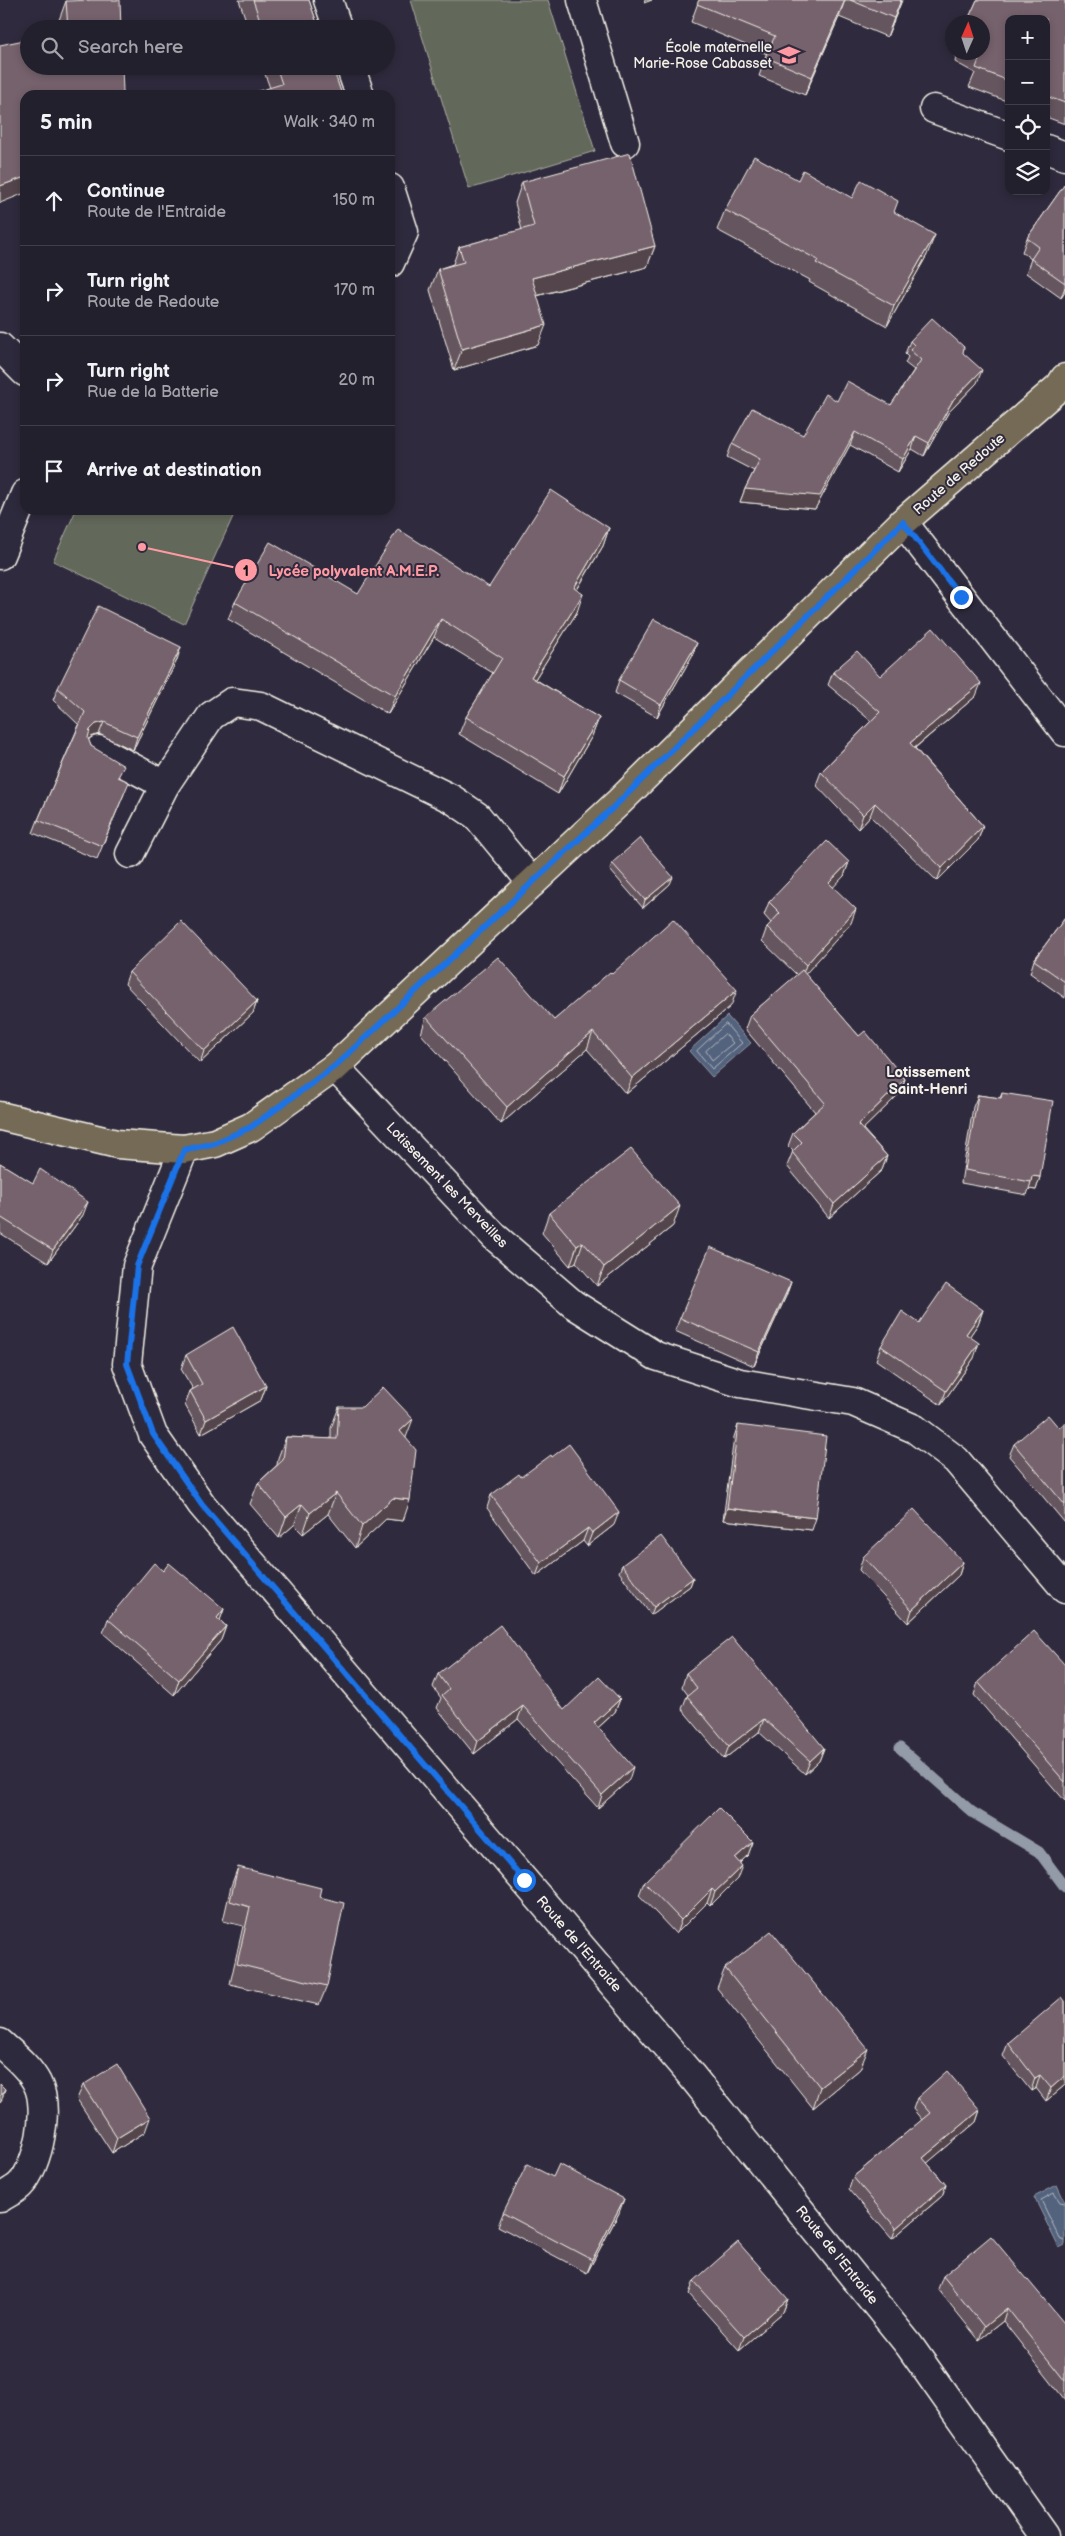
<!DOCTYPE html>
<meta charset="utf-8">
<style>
:root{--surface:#23202e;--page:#2b2836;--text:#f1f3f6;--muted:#a3a3aa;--line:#403e4a}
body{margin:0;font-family:"Balsamiq Sans",sans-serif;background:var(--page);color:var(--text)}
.controls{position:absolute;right:15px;top:15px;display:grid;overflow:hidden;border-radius:10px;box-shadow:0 2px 8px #0003}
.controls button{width:45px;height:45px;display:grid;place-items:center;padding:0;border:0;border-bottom:1px solid var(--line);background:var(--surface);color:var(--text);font:25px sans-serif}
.compass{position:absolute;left:945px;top:15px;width:45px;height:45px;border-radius:50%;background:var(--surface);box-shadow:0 2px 8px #0003;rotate:3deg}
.stop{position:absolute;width:15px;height:15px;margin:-11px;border:4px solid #1a73e8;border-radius:50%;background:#fff}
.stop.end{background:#1a73e8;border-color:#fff;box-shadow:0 1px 5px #0008}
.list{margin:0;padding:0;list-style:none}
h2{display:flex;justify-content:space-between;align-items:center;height:65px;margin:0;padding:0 20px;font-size:21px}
h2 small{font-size:16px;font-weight:400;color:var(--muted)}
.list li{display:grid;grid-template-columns:32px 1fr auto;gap:15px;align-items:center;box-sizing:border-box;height:90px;padding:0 20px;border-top:1px solid var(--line)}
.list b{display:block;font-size:19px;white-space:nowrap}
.list p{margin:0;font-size:16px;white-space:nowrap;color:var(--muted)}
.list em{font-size:16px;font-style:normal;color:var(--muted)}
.icon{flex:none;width:28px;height:28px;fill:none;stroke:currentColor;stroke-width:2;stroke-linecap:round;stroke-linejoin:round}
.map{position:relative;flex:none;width:1065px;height:2536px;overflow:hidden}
.search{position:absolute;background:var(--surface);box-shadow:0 2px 8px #0003;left:20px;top:20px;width:375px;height:55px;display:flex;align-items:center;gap:12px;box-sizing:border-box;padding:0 18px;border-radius:28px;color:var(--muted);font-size:19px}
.panel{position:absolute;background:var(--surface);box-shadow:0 2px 8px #0003;left:20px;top:90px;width:375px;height:425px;border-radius:15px}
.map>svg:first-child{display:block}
.green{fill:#62675a;stroke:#abaca1}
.water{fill:#53627d;stroke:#939ba8}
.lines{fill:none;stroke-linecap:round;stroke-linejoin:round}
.shore{stroke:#b4b8bd;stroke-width:1}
.stream{stroke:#939ba8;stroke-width:11}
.minor-casing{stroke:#f4f1e8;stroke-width:31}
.major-casing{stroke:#f4f1e8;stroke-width:31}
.minor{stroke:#2f2a3d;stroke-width:28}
.major{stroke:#746b55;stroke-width:28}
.wall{fill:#65545e;stroke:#f4f1e8}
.shaded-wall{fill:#53454c;stroke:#f4f1e8}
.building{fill:#76626d;stroke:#f4f1e8}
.route{stroke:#1a73e8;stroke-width:6}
.labels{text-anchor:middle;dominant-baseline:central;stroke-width:4;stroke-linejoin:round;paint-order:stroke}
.poi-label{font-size:14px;fill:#f4f1e8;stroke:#2f2a3d;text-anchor:end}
.street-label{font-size:14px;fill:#f4f1e8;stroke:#2f2a3d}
.neighbourhood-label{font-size:15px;font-weight:bold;fill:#f4f1e8;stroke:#2f2a3d}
.leader{fill:none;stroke:#ff9aa2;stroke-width:2}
.callout-dot{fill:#ff9aa2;stroke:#2f2a3d;stroke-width:2}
.mark-label{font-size:15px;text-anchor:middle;font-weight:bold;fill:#111}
.callout-label{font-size:15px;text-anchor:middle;font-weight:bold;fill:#ff9aa2;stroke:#2f2a3d;stroke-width:4;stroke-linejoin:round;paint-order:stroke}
</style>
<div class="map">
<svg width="1065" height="2536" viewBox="0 0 1065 2536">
<rect width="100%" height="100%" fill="#2f2a3d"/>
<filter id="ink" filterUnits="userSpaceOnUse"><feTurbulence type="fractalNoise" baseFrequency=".02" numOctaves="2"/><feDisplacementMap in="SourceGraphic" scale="10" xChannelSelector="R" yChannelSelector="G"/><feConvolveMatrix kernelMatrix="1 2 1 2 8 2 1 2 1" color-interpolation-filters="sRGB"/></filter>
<g filter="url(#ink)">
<g class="green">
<polygon points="411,0 548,0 595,151 469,189"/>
<polygon points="76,510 236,510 184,624 53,561"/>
</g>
<g class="water">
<polygon points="727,1016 751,1043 712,1077 689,1051"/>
<polygon points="1057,2185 1065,2202 1065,2245 1059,2248 1034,2197"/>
</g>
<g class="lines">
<g class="shore">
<polygon points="726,1024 742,1043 712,1069 697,1051"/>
<polygon points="725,1034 733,1043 712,1060 706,1051"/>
<polyline points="1065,2203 1060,2202 1054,2193 1041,2200 1060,2239 1065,2241"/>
</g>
<polyline class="stream" points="900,1748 972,1812 1039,1852 1065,1887"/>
<g class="minor-casing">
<g id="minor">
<polyline points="328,0 338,29"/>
<polyline points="582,0 625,143"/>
<polyline points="350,66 360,95"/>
<polyline points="934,109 1009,136"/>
<polyline points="1046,149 1065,156"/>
<polyline points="390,188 404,232 390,263"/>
<polyline points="0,347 25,372"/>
<polyline points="903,522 1065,732"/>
<polyline points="0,555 25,494"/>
<polyline points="99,750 165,785"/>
<polyline points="130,854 165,785 211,716 232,702 261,706 452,799 477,816 532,883"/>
<polyline points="335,1067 495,1237 573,1304 656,1356 740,1383 853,1402 915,1429 956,1460 1065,1589"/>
<polyline points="184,1149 137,1266 127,1364 153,1435 202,1505 691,2075 909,2345 1044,2536"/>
<path d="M 0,2043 C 13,2055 29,2067 37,2083 C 50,2107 39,2166 20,2185 C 15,2190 6,2194 0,2198"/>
</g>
</g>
<g class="major-casing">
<polyline id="major" points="0,1116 117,1144 184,1149 215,1143 251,1127 335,1067 620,801 903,522 1060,386 1065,378"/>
</g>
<use href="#minor" class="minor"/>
<use href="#major" class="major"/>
</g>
<g class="wall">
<polygon points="239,0 309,0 319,29 249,29"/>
<polygon points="699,0 902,0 887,37 839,17 805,95 759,76 767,54 691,22"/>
<polygon points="977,0 1065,0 1065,124 1046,117 1046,19 1009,19 1009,102 969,87 975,73 955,62 957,52 982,52 982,22 967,22"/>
<polygon points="66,1 121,29 60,29 59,20"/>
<polygon points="262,66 332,66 342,95 270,88"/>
<polygon points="798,180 894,213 927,255 887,326 809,282 810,280 717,230 725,210"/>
<polygon points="522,182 655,246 647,267 537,296 538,345 454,370 430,290 438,269 453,264 459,247 522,230 515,203"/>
<polygon points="1065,184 1065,292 1061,298 1026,273 1031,259 1022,252 1027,238"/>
<polygon points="910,341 963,353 977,383 948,413 924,456 912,449 898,472 850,445 815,509 740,502 745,489 754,471 727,457 732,444 803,435 837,401 891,405 914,370 905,363 908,357 905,354"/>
<polygon points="609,528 603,546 577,590 577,612 535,679 599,718 592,736 558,794 459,734 466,717 493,673 434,637 388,714 228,619 235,602 358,594 489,587"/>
<polygon points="692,656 657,717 615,693 619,680"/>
<polygon points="177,660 133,750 99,734 91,737 88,739 91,746 119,778 124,794 97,859 33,833 38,820 79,725 53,700 58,688"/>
<polygon points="833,672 880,676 976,696 915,748 983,826 978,840 937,881 870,816 858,829 816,785 821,772 871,721 828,685"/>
<polygon points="849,862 844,876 833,887 851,923 805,974 859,1036 905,1079 900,1093 863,1129 887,1156 882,1170 829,1218 787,1166 793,1151 788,1146 793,1133 815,1112 745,1029 750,1015 797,975 762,941 767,927 771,923 764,915 769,902"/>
<polygon points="612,863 670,884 643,908 610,870"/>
<polygon points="1065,918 1065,998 1030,973 1034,960"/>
<polygon points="129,972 257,1001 253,1013 200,1063 125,984"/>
<polygon points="612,974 731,1006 626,1094 587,1049 501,1124 421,1034 426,1017 554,1020"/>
<polygon points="1002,1093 1040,1177 1036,1190 1029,1189 1027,1195 961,1183 973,1107 978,1095 1000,1098"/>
<polygon points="0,1163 83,1215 48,1263 0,1233"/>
<polygon points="549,1213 673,1226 597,1286 576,1262 570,1266 542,1233"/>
<polygon points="791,1282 786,1296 754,1366 675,1331 680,1318"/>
<polygon points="983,1310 978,1324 969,1337 974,1358 941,1405 876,1360 881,1346 919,1323"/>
<polygon points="186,1355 266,1386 261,1400 201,1434 185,1405 190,1391 193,1389 181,1369"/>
<polygon points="339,1407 406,1438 403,1521 386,1519 355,1548 328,1514 303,1534 294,1525 279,1538 250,1504 258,1483 277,1465 278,1458 286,1437 331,1439 331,1428"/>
<polygon points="1065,1423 1065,1523 1009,1456 1014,1444 1059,1428"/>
<polygon points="738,1425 812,1530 723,1520 734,1437"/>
<polygon points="521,1477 614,1525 587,1546 583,1541 536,1576 487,1508 491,1495"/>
<polygon points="863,1557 963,1562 959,1575 908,1623 859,1570"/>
<polygon points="622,1565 693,1578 690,1586 651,1615 619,1572"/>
<polygon points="163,1571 224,1609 220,1620 226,1626 221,1640 174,1695 103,1633 108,1619"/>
<polygon points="1065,1665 1065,1801 974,1695 978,1682"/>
<polygon points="686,1673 824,1748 819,1761 805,1774 759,1732 724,1759 682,1709 687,1696 688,1695 682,1687"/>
<polygon points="438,1674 564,1710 620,1699 615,1712 598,1728 629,1780 598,1808 518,1719 474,1754 437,1708 441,1698 433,1687"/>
<polygon points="753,1842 748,1855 740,1863 737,1879 710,1906 707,1903 676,1934 639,1895 644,1882"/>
<polygon points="238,1867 327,1986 319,2005 230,1984 243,1926 223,1921 231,1886"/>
<polygon points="725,1968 860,2069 813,2108 717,1988"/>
<polygon points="1065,2001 1065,2085 1046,2101 1036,2088 1031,2091 1003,2056 1008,2043"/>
<polygon points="83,2085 145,2132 112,2153 77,2099"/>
<polygon points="917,2098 980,2110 976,2122 927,2163 946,2185 942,2196 892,2239 849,2189 853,2177 922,2120 913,2109"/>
<polygon points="503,2213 619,2213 587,2273 498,2226"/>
<polygon points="943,2276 1064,2323 1065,2322 1065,2400 1003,2321 979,2340 938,2289"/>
<polygon points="694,2281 788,2299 783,2312 739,2350 689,2294"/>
</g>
<g class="shaded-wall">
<polygon points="645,0 652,0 644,3"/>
<polygon points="845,0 839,17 805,95 812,77"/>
<polygon points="901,0 902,0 887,37 894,18"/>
<polygon points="25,177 25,193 0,203 0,186"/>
<polygon points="935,235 927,255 887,326 894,306"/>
<polygon points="655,246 647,267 524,299 532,278"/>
<polygon points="1065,287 1065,292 1061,298"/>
<polygon points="546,325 538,345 454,370 462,349"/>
<polygon points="982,370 977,383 948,413 924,456 929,443 953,400"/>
<polygon points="855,432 850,445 815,509 740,502 745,489"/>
<polygon points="916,436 912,449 898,472 903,459"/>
<polygon points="609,528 603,546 567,606 574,588"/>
<polygon points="583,594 577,612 525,695 531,677"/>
<polygon points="441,619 434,637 388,714 395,696"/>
<polygon points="697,643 692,656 657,717 661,705"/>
<polygon points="181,647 177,660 133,750 137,737"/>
<polygon points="981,683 976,696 905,756 910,743"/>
<polygon points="599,718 592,736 558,794 564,776"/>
<polygon points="104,722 99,734 91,737 85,743 90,730 96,724"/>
<polygon points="875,803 870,816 858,829 863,815"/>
<polygon points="983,826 978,840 937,881 942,868"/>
<polygon points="849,862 844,876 824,897 829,883"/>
<polygon points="673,877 670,884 643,908 645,900"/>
<polygon points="856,909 851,923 801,979 806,965"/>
<polygon points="737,990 731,1006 626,1094 632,1078"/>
<polygon points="257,1001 253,1013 200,1063 204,1051"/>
<polygon points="593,1032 587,1049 501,1124 507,1107"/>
<polygon points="905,1079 900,1093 853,1139 858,1125"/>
<polygon points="887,1156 882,1170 829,1218 834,1204"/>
<polygon points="1032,1176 1040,1177 1036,1190 1029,1189 1031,1182"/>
<polygon points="88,1202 83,1215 48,1263 53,1250"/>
<polygon points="680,1206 673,1226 597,1286 604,1267"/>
<polygon points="583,1242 576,1262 570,1266 577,1246"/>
<polygon points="791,1282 786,1296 754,1366 759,1352"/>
<polygon points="983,1310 978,1324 961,1349 966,1334"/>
<polygon points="979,1343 974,1358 941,1405 946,1391"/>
<polygon points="266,1386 261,1400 201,1434 206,1420"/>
<polygon points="413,1419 405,1440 400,1431"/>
<polygon points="336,1493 328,1514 303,1534 310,1513"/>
<polygon points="393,1498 410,1500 403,1521 386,1519 355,1548 362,1526"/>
<polygon points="302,1504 294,1525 279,1538 286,1517"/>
<polygon points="727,1508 816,1518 812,1530 723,1520"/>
<polygon points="619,1512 614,1525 587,1546 592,1533"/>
<polygon points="588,1528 583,1541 536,1576 541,1563"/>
<polygon points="963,1562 959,1575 908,1623 912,1610"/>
<polygon points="693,1578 690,1586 651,1615 654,1607"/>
<polygon points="224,1609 219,1623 217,1618"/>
<polygon points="226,1626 221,1640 174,1695 179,1680"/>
<polygon points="620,1699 615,1712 589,1736 594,1723"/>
<polygon points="523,1706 518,1719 474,1754 478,1741"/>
<polygon points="764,1719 759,1732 724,1759 729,1746"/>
<polygon points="824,1748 819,1761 805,1774 810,1761"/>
<polygon points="633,1767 629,1780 598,1808 602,1795"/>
<polygon points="753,1842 748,1855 730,1872 735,1858"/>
<polygon points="742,1866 737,1879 710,1906 715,1892"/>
<polygon points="712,1889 707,1903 676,1934 681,1920"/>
<polygon points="868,2049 860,2069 813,2108 820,2087"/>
<polygon points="1040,2075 1036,2088 1031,2091 1035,2078"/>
<polygon points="1065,2076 1065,2085 1046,2101 1051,2088"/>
<polygon points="5,2089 1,2102 0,2103 0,2096"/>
<polygon points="980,2110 976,2122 919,2170 923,2158"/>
<polygon points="150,2118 145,2132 112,2153 117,2138"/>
<polygon points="946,2185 942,2196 892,2239 896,2228"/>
<polygon points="624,2199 619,2213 587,2273 592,2260"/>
<polygon points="788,2299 783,2312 739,2350 744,2337"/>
<polygon points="1007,2308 1003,2321 979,2340 984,2327"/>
</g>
<g class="building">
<polygon points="93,0 120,0 121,29 68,29 66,1"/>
<polygon points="253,0 309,0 319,29 263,29"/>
<polygon points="699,0 845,0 812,77 765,57 775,36 697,4"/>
<polygon points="850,0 901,0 894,18"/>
<polygon points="977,0 1065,0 1065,103 1046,96 1046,19 1009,19 1009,81 976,68 981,54 979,52 982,52 982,22 967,22"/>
<polygon points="29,39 29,66 122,66 123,92 124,95 25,95 25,177 0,186 0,45"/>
<polygon points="276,66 332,66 342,95 245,95 282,84"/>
<polygon points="630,153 655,246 532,278 546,325 462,349 438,269 464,262 459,247 534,226 522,182"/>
<polygon points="754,156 798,180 803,170 852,198 861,180 898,201 894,212 935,235 894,306 816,263 818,260 725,210"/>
<polygon points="1065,184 1065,283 1031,259 1039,247 1027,238"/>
<polygon points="932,318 964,347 963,353 982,370 953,400 929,443 916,436 903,459 855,432 820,496 745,489 760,459 732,444 752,408 803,435 826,394 837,401 847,381 891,405 921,360 910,350 914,345 910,341"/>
<polygon points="551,490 609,528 574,588 583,594 531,677 599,718 564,776 466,717 502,658 441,619 395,696 235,602 270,542 358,594 398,529 489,587"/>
<polygon points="98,606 181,647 137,737 104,722 96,724 90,730 88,738 91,746 124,766 118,777 129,782 102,846 38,820 85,712 58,688"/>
<polygon points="654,619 697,643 661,705 619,680"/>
<polygon points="933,628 981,683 910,743 983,826 942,868 875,803 863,815 821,772 880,712 833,672 857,651 880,676"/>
<polygon points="640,838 673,877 645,900 612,863"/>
<polygon points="827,841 849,862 829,883 856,909 806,965 767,927 780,913 769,902"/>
<polygon points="1065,918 1065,982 1034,960"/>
<polygon points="673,919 737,990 632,1078 593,1032 507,1107 426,1017 498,957 554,1020 610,972 612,974"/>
<polygon points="181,921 257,1001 204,1051 129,972"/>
<polygon points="802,970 859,1036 865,1031 905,1079 858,1125 887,1156 834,1204 792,1152 802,1142 793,1133 825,1103 750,1015"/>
<polygon points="1002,1093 1053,1101 1040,1177 1032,1176 1031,1182 965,1170 978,1095 1001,1098"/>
<polygon points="631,1149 680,1206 604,1267 583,1242 577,1246 549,1213"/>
<polygon points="0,1163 33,1183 40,1169 88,1202 53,1250 0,1217"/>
<polygon points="710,1247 791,1282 759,1352 680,1318"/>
<polygon points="946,1284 983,1310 966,1334 979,1343 946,1391 881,1346 902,1311 919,1323"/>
<polygon points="233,1327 266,1386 206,1420 190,1391 202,1384 186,1355"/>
<polygon points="383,1387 413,1419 400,1431 416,1450 410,1500 393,1498 362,1526 336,1493 310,1513 302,1504 286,1517 258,1483 283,1460 286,1437 337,1439 339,1407 362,1407"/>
<polygon points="1048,1415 1059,1428 1065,1423 1065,1505 1014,1444"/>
<polygon points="738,1425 826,1436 816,1518 727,1508"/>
<polygon points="569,1444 619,1512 592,1533 588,1528 541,1563 491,1495 519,1474 521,1477 551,1455 552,1457"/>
<polygon points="914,1509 963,1562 912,1610 863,1557"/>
<polygon points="661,1536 693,1578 654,1607 622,1565"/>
<polygon points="154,1563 163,1571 169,1563 224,1609 217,1618 226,1626 179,1680 108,1619"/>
<polygon points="500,1625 564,1710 599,1677 620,1699 594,1723 633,1767 602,1795 523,1706 478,1741 442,1695 449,1689 438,1674"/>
<polygon points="1034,1631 1065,1665 1065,1782 978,1682"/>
<polygon points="732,1637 824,1748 810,1761 764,1719 729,1746 687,1696 697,1688 686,1673"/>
<polygon points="719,1808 753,1842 735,1858 742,1866 715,1892 712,1889 681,1920 644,1882"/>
<polygon points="238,1867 321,1888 319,1897 344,1903 327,1986 237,1964 250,1907 230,1901"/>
<polygon points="771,1931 868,2049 820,2087 725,1968"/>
<polygon points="1062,1997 1065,2001 1065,2076 1051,2088 1040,2075 1035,2078 1008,2043"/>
<polygon points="117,2064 150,2118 117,2138 83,2085"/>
<polygon points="947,2071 980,2110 923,2158 946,2185 896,2228 853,2177 930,2113 917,2098"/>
<polygon points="0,2084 5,2089 0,2096"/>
<polygon points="527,2164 553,2177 559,2164 624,2199 592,2260 503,2213"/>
<polygon points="991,2236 1064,2323 1065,2322 1065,2381 1007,2308 984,2327 943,2276"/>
<polygon points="738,2242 788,2299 744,2337 694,2281"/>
</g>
</g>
<g class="lines" filter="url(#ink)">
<polyline class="route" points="524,1880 202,1505 153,1434 127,1364 137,1266 184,1150 215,1143 251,1127 335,1066 620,801 903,522 961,597"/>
</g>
<defs>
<g id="school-bare" transform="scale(1.725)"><path d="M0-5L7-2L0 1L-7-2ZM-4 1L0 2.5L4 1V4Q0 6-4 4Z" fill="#ff9aa2" stroke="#2f2a3d" stroke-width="2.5" paint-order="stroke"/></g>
</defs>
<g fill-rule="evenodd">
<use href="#school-bare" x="789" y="55"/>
</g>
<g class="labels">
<g class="poi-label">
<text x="772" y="47">École maternelle<tspan x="772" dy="16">Marie-Rose Cabasset</tspan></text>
</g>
<g class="street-label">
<text transform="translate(959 474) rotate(-41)">Route de Redoute</text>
<text transform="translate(447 1185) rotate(46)">Lotissement les Merveilles</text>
<text transform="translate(579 1944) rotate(49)">Route de l'Entraide</text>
<text transform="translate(837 2255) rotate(51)">Route de l'Entraide</text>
</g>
<g class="neighbourhood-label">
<text x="928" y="1072">Lotissement<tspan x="928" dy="17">Saint-Henri</tspan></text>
</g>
</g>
<path class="leader" d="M142 547L246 570"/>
<g class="callout-dot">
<circle cx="142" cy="547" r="5"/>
<circle cx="246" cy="570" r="12"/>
</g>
<g class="mark-label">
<text x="246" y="576">1</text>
</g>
<g class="callout-label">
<text x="354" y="576">Lycée polyvalent A.M.E.P.</text>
</g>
</svg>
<div class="controls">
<button>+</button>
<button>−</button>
<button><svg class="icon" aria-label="locate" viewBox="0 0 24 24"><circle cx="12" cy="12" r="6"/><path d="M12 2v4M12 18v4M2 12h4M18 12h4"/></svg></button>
<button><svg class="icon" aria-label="layers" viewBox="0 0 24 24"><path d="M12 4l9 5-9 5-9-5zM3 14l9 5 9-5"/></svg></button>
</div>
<svg class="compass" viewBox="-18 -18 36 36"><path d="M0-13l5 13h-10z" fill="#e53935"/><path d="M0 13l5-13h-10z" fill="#a3a3aa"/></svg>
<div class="stop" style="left:524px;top:1880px"></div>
<div class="stop end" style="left:961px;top:597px"></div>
<div class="search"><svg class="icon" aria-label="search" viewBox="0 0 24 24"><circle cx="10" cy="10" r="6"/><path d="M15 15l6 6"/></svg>Search here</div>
<section class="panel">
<h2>5 min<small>Walk · 340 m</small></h2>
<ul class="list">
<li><svg class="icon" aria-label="ahead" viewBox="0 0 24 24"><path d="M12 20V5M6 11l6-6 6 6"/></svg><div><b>Continue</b><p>Route de l'Entraide</p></div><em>150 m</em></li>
<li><svg class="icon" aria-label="right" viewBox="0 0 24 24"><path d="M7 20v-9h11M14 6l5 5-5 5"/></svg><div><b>Turn right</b><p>Route de Redoute</p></div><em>170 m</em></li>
<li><svg class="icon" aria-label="right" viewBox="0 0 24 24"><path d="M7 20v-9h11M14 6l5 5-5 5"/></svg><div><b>Turn right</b><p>Rue de la Batterie</p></div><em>20 m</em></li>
<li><svg class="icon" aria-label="arrive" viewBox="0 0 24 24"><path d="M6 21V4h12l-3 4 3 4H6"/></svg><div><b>Arrive at destination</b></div></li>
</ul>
</section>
</div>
